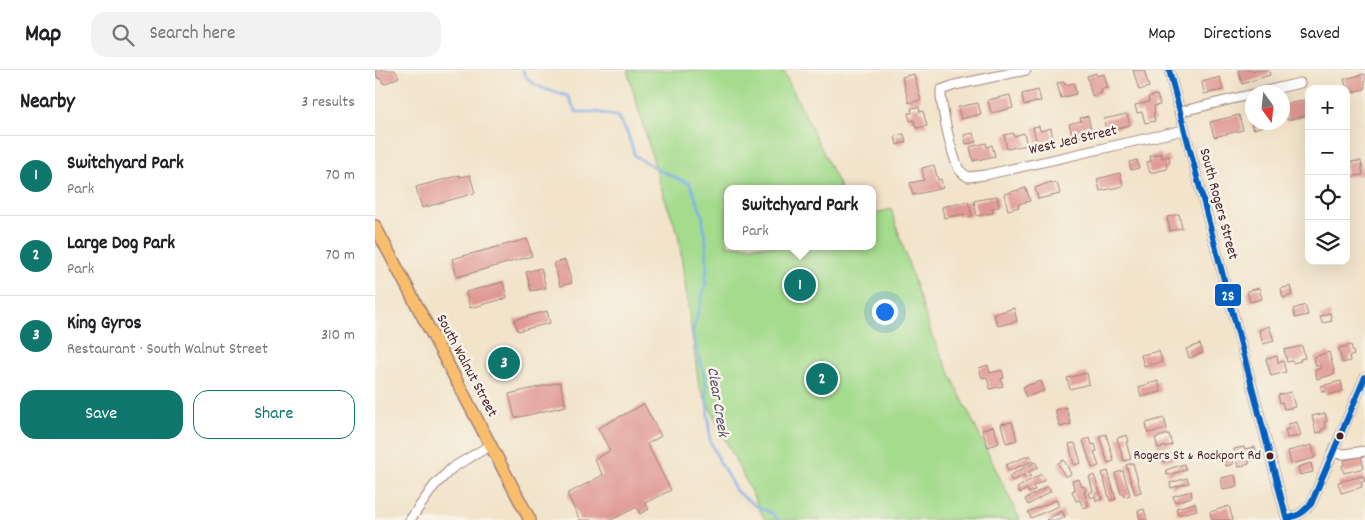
<!DOCTYPE html>
<meta charset="utf-8">
<style>
:root{--surface:#fff;--page:#f2f2f2;--text:#202124;--muted:#757577;--line:#e0e0e0;--accent:#0f766e}
body{margin:0;font-family:Dekko,sans-serif;background:var(--page);color:var(--text)}
.controls{position:absolute;right:15px;top:15px;display:grid;overflow:hidden;border-radius:10px;box-shadow:0 5px 20px #0002}
.controls button{width:45px;height:45px;display:grid;place-items:center;padding:0;border:0;border-bottom:1px solid var(--line);background:var(--surface);color:var(--text);font:25px sans-serif}
.compass{position:absolute;left:870px;top:15px;width:45px;height:45px;border-radius:50%;background:var(--surface);box-shadow:0 5px 20px #0002;rotate:165deg}
.you{position:absolute;left:509px;top:241px;width:18px;height:18px;margin:-12px;border:4px solid #fff;border-radius:50%;background:#1a73e8;box-shadow:0 0 0 8px #1a73e833}
.badge{display:grid;place-items:center;width:32px;height:32px;border-radius:50%;background:var(--accent);color:#fff;font-size:16px;font-weight:700}
.pin{position:absolute;translate:-50% -50%;border:2px solid #fff;box-shadow:0 1px 5px #0006}
.popup{position:absolute;left:349px;top:115px;width:152px;height:65px;box-sizing:border-box;display:grid;place-content:center;border-radius:10px;background:var(--surface);filter:drop-shadow(0 1px 4px #0005);font-size:16px;white-space:nowrap;color:var(--muted)}
.popup b{font-size:19px;color:var(--text)}
.popup::after{content:'';position:absolute;left:50%;top:100%;margin-left:-10px;border:10px solid transparent;border-top-color:var(--surface)}
.list{margin:0;padding:0;list-style:none}
h2{display:flex;justify-content:space-between;align-items:center;height:65px;margin:0;padding:0 20px;font-size:21px}
h2 small{font-size:16px;font-weight:400;color:var(--muted)}
.list li{display:grid;grid-template-columns:32px 1fr auto;gap:15px;align-items:center;box-sizing:border-box;height:80px;padding:0 20px;border-top:1px solid var(--line)}
.list b{display:block;font-size:19px;white-space:nowrap}
.list p{margin:0;font-size:16px;white-space:nowrap;color:var(--muted)}
.list em{font-size:16px;font-style:normal;color:var(--muted)}
.actions{display:flex;gap:10px;padding:15px 20px}
.actions a{flex:1;padding:11px 0;border:1px solid var(--accent);border-radius:15px;text-align:center;font-size:18px;color:var(--accent)}
.actions .main{background:var(--accent);color:#fff}
.icon{flex:none;width:28px;height:28px;fill:none;stroke:currentColor;stroke-width:2;stroke-linecap:round;stroke-linejoin:round}
.map{position:relative;flex:none;width:990px;height:450px;overflow:hidden}
header{display:flex;align-items:center;gap:30px;box-sizing:border-box;height:70px;padding:0 25px;background:var(--surface);border-bottom:1px solid var(--line)}
header strong{font-size:24px}
nav{display:flex;gap:28px;margin-inline-start:auto;font-size:18px}
.search{width:350px;height:45px;background:var(--page);display:flex;align-items:center;gap:12px;box-sizing:border-box;padding:0 18px;border-radius:15px;color:var(--muted);font-size:19px}
main{display:flex}
aside{flex:1;background:var(--surface)}
.map>svg:first-child{display:block}
.green{fill:#a4db8d;stroke:#777d5c}
.lines{fill:none;stroke-linecap:round;stroke-linejoin:round}
.stream{stroke:#7cade7;stroke-width:2.5}
.building{fill:#e09893}
.minor-casing{stroke:#9e817a;stroke-width:11}
.major-casing{stroke:#9e817a;stroke-width:14}
.minor{stroke:#fff;stroke-width:9}
.major{stroke:#f9be6d;stroke-width:11}
.bus-1-casing{stroke:#f7f3e8;stroke-width:10}
.bus-1{stroke:#035ebf;stroke-width:6}
.bus-dot{fill:#4a1f2b;stroke:#f7f3e8;stroke-width:2}
.labels{text-anchor:middle;dominant-baseline:central;stroke-width:5;stroke-linejoin:round;paint-order:stroke}
.bus-label{font-size:14px;fill:#4a1f2b;stroke:#f7f3e8;text-anchor:end}
.street-label{font-size:15px;fill:#4a1f2b;stroke:#f7f3e8}
.water-label{font-size:16px;font-style:italic;fill:#5c516d;stroke:#f7f3e8}
.line-badge{stroke:#f7f3e8;stroke-width:2}
.badge-label{font-size:14px;text-anchor:middle;font-weight:bold;fill:#fff}
</style>
<header>
<strong>Map</strong>
<div class="search"><svg class="icon" aria-label="search" viewBox="0 0 24 24"><circle cx="10" cy="10" r="6"/><path d="M15 15l6 6"/></svg>Search here</div>
<nav><a>Map</a><a>Directions</a><a>Saved</a></nav>
</header>
<main>
<aside>
<h2>Nearby<small>3 results</small></h2>
<ul class="list">
<li><span class="badge">1</span><div><b>Switchyard Park</b><p>Park</p></div><em>70 m</em></li>
<li><span class="badge">2</span><div><b>Large Dog Park</b><p>Park</p></div><em>70 m</em></li>
<li><span class="badge">3</span><div><b>King Gyros</b><p>Restaurant · South Walnut Street</p></div><em>310 m</em></li>
</ul>
<div class="actions"><a class="main">Save</a><a>Share</a></div>
</aside>
<div class="map">
<svg width="990" height="450" viewBox="0 0 990 450">
<rect width="100%" height="100%" fill="#f7f3e8"/>
<filter id="ink" filterUnits="userSpaceOnUse"><feTurbulence type="fractalNoise" baseFrequency=".02" numOctaves="2"/><feDisplacementMap in="SourceGraphic" scale="10" xChannelSelector="R" yChannelSelector="G"/><feConvolveMatrix kernelMatrix="1 2 1 2 8 2 1 2 1" color-interpolation-filters="sRGB"/></filter>
<filter id="wash" filterUnits="userSpaceOnUse"><feTurbulence type="fractalNoise" baseFrequency=".0096" numOctaves="4" result="noise"/><feDisplacementMap in="SourceGraphic" scale="20" xChannelSelector="R" yChannelSelector="G"/><feGaussianBlur stdDeviation="1.12" result="paint"/><feColorMatrix in="noise" values="0 0 0 0 0 0 0 0 0 0 0 0 0 0 0 0 0 1.4 0 .05"/><feComposite in="paint" operator="in"/></filter>
<g filter="url(#wash)">
<rect width="100%" height="100%" fill="#f2e3c9"/>
<polygon class="green" points="252,0 408,0 466,119 352,119 352,176 498,176 498,144 516,139 557,266 645,450 390,450 324,316 303,163 289,127"/>
<g class="lines">
<path class="stream" d="M 148,0 C 152,17 179,22 193,26 L 201,42 L 221,42 L 242,46 L 252,62 L 260,86 L 286,101 L 315,114 L 327,144 L 331,173 L 332,196 L 330,217 L 317,264 L 322,279 L 330,308 L 335,371 L 345,392 L 361,421 L 379,435 L 398,444 L 403,450"/>
</g>
<g id="blocks">
<g class="building">
<polygon points="0,0 20,0 24,7 9,14 5,8 3,9"/>
<polygon points="758,0 769,0 774,17 764,20"/>
<polygon points="863,0 894,0 895,5 867,14"/>
<polygon points="721,3 722,6 729,4 733,18 726,19 727,23 717,26 712,6"/>
<polygon points="539,4 546,30 534,33 527,7"/>
<polygon points="990,4 990,19 973,23 969,9"/>
<polygon points="845,7 848,20 829,24 827,12"/>
<polygon points="689,12 690,15 699,13 701,24 686,28 682,13"/>
<polygon points="663,20 666,31 649,35 647,24"/>
<polygon points="635,25 638,38 616,43 613,30"/>
<polygon points="782,25 785,35 779,36 780,43 778,43 780,51 770,53 767,42 762,43 760,35 774,32 773,27"/>
<polygon points="934,29 934,45 912,50 909,35"/>
<polygon points="603,33 606,44 586,49 583,37"/>
<polygon points="544,37 545,42 548,41 552,56 541,58 539,50 535,51 533,43 537,43 536,38"/>
<polygon points="878,43 878,52 900,53 878,59 874,44"/>
<polygon points="752,44 755,55 731,61 729,49"/>
<polygon points="864,45 868,60 839,67 835,52"/>
<polygon points="713,46 717,64 698,68 694,54 706,51 705,48"/>
<polygon points="664,56 665,61 676,58 678,69 662,75 658,57"/>
<polygon points="598,63 601,72 591,74 589,65"/>
<polygon points="638,63 639,66 649,63 652,75 632,79 629,65"/>
<polygon points="529,64 531,72 522,75 520,66"/>
<polygon points="611,73 612,77 617,75 620,86 598,91 595,77"/>
<polygon points="786,83 787,88 794,86 795,92 791,93 792,99 775,103 772,92 776,91 775,86"/>
<polygon points="762,90 764,98 756,100 754,92"/>
<polygon points="986,91 988,105 971,107 971,92"/>
<polygon points="559,95 563,110 566,109 568,118 538,125 535,113 549,110 547,98"/>
<polygon points="745,103 748,116 725,121 722,109"/>
<polygon points="85,105 85,107 95,105 100,123 47,138 41,117"/>
<polygon points="676,112 677,114 682,113 685,124 663,129 660,118"/>
<polygon points="651,118 655,131 643,134 644,137 633,140 629,124"/>
<polygon points="622,126 624,137 617,138 618,143 602,146 599,131"/>
<polygon points="593,131 597,146 589,147 589,144 569,148 567,137"/>
<polygon points="804,144 807,158 795,161 792,147"/>
<polygon points="152,169 157,186 82,207 77,189"/>
<polygon points="190,190 197,213 185,216 179,193"/>
<polygon points="166,198 171,218 156,221 151,202"/>
<polygon points="128,212 132,228 95,238 91,222"/>
<polygon points="915,216 917,225 908,228 906,219"/>
<polygon points="884,218 887,229 875,232 872,221"/>
<polygon points="930,235 933,245 920,248 918,239"/>
<polygon points="639,238 642,251 623,256 619,244"/>
<polygon points="172,241 175,253 143,261 139,250"/>
<polygon points="955,243 957,251 947,253 945,246"/>
<polygon points="894,256 899,271 888,274 884,260"/>
<polygon points="825,274 828,283 814,288 811,279"/>
<polygon points="976,275 979,285 974,286 975,291 967,293 964,278"/>
<polygon points="927,276 930,288 925,289 926,291 918,293 917,291 912,292 909,280"/>
<polygon points="784,281 787,292 769,296 766,285"/>
<polygon points="954,282 960,304 942,309 940,300 946,298 945,295 941,296 939,287"/>
<polygon points="140,284 144,296 117,305 113,290"/>
<polygon points="902,286 903,293 908,291 911,302 896,306 891,289"/>
<polygon points="613,295 615,303 627,300 629,308 626,309 628,316 615,319 612,307 607,308 604,298"/>
<polygon points="712,303 714,314 695,319 692,308"/>
<polygon points="666,311 669,321 651,327 648,317"/>
<polygon points="783,311 786,322 766,327 764,317"/>
<polygon points="966,311 968,321 952,325 951,321 947,322 946,316"/>
<polygon points="185,312 191,336 140,348 134,324"/>
<polygon points="916,322 920,337 909,339 907,332 905,333 903,325"/>
<polygon points="269,334 286,366 272,374 296,420 270,433 274,439 265,444 262,437 236,450 205,450 192,424 228,405 219,389 235,381 223,358"/>
<polygon points="691,337 696,354 685,357 680,340"/>
<polygon points="950,343 952,351 949,352 951,358 947,359 947,362 941,363 937,346"/>
<polygon points="789,348 792,359 773,363 771,353"/>
<polygon points="637,352 642,370 631,373 626,354"/>
<polygon points="922,352 926,366 912,368 910,360 914,359 913,354"/>
<polygon points="618,356 624,373 613,377 607,360"/>
<polygon points="731,364 739,391 733,393 724,366"/>
<polygon points="794,364 797,375 783,378 780,368"/>
<polygon points="752,365 754,372 751,372 756,389 749,391 742,368"/>
<polygon points="715,368 717,375 720,374 722,381 719,382 724,396 717,398 708,370"/>
<polygon points="700,373 706,393 699,395 694,374"/>
<polygon points="937,375 940,388 916,394 913,381"/>
<polygon points="869,377 870,379 880,377 883,389 874,391 874,394 863,397 859,379"/>
<polygon points="805,381 807,387 788,392 786,386"/>
<polygon points="855,383 858,394 851,396 848,385"/>
<polygon points="655,385 658,391 633,401 631,395"/>
<polygon points="986,386 989,398 969,403 967,395 970,394 969,390"/>
<polygon points="689,390 696,404 690,407 683,393"/>
<polygon points="660,392 663,397 654,402 656,406 650,408 649,405 637,411 634,406"/>
<polygon points="758,393 766,422 760,424 751,395"/>
<polygon points="936,393 938,402 925,405 923,397"/>
<polygon points="809,394 811,400 792,405 791,400"/>
<polygon points="733,401 741,429 735,431 727,403"/>
<polygon points="748,401 755,425 749,427 748,423 746,424 740,403"/>
<polygon points="666,404 670,410 658,416 660,420 654,423 652,419 645,423 642,418"/>
<polygon points="719,405 727,429 721,431 720,426 716,428 714,423 718,421 714,407"/>
<polygon points="860,405 862,416 848,420 846,408"/>
<polygon points="988,406 990,411 986,412 987,417 966,423 963,412"/>
<polygon points="812,408 814,413 796,418 795,413"/>
<polygon points="704,409 707,417 709,416 711,421 709,422 714,436 708,438 705,430 701,431 697,421 700,420 697,411"/>
<polygon points="673,416 676,421 653,435 650,429"/>
<polygon points="816,421 817,427 800,432 798,426"/>
<polygon points="681,430 684,436 656,448 653,442"/>
<polygon points="820,433 822,440 803,445 801,438"/>
<polygon points="854,436 858,450 837,450 835,442"/>
<polygon points="769,439 772,450 765,450 763,441"/>
<polygon points="687,441 690,447 685,450 671,450"/>
</g>
</g>
</g>
<g filter="url(#ink)">
<use href="#blocks" fill-opacity="0" stroke="#9e817a" stroke-width="1"/>
<g class="lines">
<g class="minor-casing">
<g id="minor">
<path d="M 651,0 L 580,15 L 566,20 C 565,33 577,87 584,99 C 586,102 590,105 593,107 L 610,105 L 809,60"/>
<polyline points="794,0 912,450"/>
<polyline points="886,22 925,13"/>
<polyline points="804,42 878,24"/>
<polyline points="957,383 970,384 990,381"/>
<polyline points="912,449 925,444 936,434 990,307"/>
<polyline points="35,450 59,416 77,398 116,375"/>
</g>
</g>
<g class="major-casing">
<polyline id="major" points="0,156 155,450"/>
</g>
<use href="#minor" class="minor"/>
<use href="#major" class="major"/>
<g class="bus-1-casing">
<g id="bus-1">
<polyline points="794,0 912,450"/>
<polyline points="912,449 925,444 936,434 990,307"/>
</g>
</g>
<use href="#bus-1" class="bus-1"/>
</g>
</g>
<g class="bus-dot">
<circle cx="965" cy="366" r="4.5"/>
<circle cx="895" cy="386" r="4.5"/>
</g>
<g class="labels">
<g class="bus-label">
<text x="886" y="386">Rogers St &amp; Rockport Rd</text>
</g>
<g class="street-label">
<text transform="translate(698 71) rotate(-13)">West Jed Street</text>
<text transform="translate(843 134) rotate(75)">South Rogers Street</text>
<text transform="translate(91 296) rotate(62)">South Walnut Street</text>
</g>
<g class="water-label">
<text transform="translate(342 332) rotate(81)">Clear Creek</text>
</g>
</g>
<rect class="line-badge" x="839" y="213" width="28" height="24" rx="5" fill="#035ebf"/>
<g class="badge-label">
<text x="853" y="230">2S</text>
</g>
</svg>
<div class="controls">
<button>+</button>
<button>−</button>
<button><svg class="icon" aria-label="locate" viewBox="0 0 24 24"><circle cx="12" cy="12" r="6"/><path d="M12 2v4M12 18v4M2 12h4M18 12h4"/></svg></button>
<button><svg class="icon" aria-label="layers" viewBox="0 0 24 24"><path d="M12 4l9 5-9 5-9-5zM3 14l9 5 9-5"/></svg></button>
</div>
<svg class="compass" viewBox="-18 -18 36 36"><path d="M0-13l5 13h-10z" fill="#e53935"/><path d="M0 13l5-13h-10z" fill="#757577"/></svg>
<div class="you"></div>
<div class="pin badge" style="left:425px;top:215px">1</div>
<div class="popup"><b>Switchyard Park</b>Park</div>
<div class="pin badge" style="left:447px;top:309px">2</div>
<div class="pin badge" style="left:129px;top:293px">3</div>
</div>
</main>
